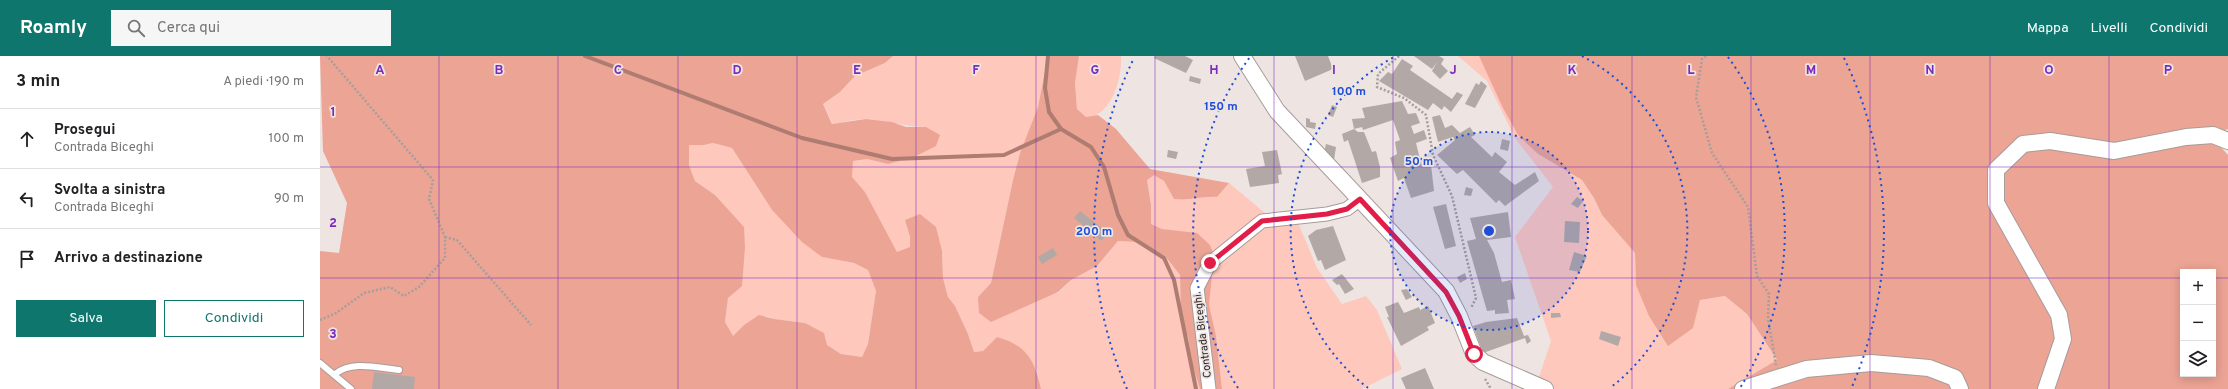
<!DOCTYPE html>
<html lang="it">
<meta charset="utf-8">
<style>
:root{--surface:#fff;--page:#f6f6f6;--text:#202124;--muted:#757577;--line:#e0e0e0;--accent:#0f766e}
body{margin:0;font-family:Overpass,sans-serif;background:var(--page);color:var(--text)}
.controls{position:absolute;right:12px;bottom:12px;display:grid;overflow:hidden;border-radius:0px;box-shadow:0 2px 10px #0003}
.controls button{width:36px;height:36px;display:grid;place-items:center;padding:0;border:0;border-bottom:1px solid var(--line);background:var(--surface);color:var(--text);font:20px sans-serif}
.stop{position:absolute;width:12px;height:12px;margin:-9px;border:3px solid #e11d48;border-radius:50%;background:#fff}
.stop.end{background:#e11d48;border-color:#fff;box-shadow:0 1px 4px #0008}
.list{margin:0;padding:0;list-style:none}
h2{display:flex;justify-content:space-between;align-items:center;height:52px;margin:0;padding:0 16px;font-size:17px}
h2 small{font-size:13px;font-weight:400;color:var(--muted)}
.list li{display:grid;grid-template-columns:26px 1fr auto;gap:12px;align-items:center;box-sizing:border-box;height:60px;padding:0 16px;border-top:1px solid var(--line)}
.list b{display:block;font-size:15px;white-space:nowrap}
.list p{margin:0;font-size:13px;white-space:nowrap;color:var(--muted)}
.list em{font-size:13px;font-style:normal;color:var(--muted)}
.actions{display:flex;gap:8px;padding:12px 16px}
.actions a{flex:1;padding:9px 0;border:1px solid var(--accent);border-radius:0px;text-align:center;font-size:14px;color:var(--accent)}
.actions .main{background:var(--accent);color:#fff}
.icon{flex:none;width:22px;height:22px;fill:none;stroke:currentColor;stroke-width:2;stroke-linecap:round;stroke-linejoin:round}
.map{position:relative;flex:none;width:1908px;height:333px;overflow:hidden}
header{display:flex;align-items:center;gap:24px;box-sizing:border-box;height:56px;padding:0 20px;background:var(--accent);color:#fff}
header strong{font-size:19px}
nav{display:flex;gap:22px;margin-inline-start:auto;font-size:14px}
.search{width:280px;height:36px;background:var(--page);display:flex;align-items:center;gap:10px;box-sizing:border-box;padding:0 14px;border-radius:0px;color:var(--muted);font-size:15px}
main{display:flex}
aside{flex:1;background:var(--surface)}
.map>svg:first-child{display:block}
.green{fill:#fec8bd}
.forest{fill:#eca495;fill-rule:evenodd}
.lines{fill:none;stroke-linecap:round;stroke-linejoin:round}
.stream{stroke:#af7c71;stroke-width:4}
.building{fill:#b2a8a6}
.service-casing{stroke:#a69c9a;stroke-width:8}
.minor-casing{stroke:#a69c9a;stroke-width:15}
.tertiary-casing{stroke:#a69c9a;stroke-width:18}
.path{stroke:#a59e9c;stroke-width:2.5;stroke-dasharray:2 2;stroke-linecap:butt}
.service{stroke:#fff;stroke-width:6}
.minor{stroke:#fff;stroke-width:13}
.tertiary{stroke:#fff;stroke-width:16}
.route{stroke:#e11d48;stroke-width:5}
.grid{fill:none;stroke:#7b2cbf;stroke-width:1;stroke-opacity:0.55}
.ring{fill:none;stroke:#1d4ed8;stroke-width:2;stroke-dasharray:2 4}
.labels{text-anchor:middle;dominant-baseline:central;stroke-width:3.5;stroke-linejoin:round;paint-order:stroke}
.street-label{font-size:11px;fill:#2b2726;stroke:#eee4e2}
.grid-label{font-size:13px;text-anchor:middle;font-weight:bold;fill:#7b2cbf;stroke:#eee4e2;stroke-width:3.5;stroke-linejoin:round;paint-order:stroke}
.centre{fill:#1d4ed8;stroke:#eee4e2;stroke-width:2}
.ring-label{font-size:12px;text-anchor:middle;font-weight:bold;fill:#1d4ed8;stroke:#eee4e2;stroke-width:3.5;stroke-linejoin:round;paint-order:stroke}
</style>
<header>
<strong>Roamly</strong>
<div class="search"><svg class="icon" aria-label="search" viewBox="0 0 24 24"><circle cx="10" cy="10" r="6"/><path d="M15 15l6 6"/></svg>Cerca qui</div>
<nav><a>Mappa</a><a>Livelli</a><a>Condividi</a></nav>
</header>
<main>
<aside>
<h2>3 min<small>A piedi · 190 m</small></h2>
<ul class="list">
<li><svg class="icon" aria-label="ahead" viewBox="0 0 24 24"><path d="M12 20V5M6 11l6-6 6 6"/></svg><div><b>Prosegui</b><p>Contrada Biceghi</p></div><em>100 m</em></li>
<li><svg class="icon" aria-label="left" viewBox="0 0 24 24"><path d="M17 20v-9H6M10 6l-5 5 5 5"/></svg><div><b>Svolta a sinistra</b><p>Contrada Biceghi</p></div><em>90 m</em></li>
<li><svg class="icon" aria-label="arrive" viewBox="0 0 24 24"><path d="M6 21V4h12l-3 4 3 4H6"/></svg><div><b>Arrivo a destinazione</b></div></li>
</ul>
<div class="actions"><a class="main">Salva</a><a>Condividi</a></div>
</aside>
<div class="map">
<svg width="1908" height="333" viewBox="0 0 1908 333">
<rect width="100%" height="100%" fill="#eee4e2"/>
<g class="green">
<path d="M 573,0 L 728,0 L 718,51 L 700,97 L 693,124 L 671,227 L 658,241 L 738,237 L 751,224 L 777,210 L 798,185 L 817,186 L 845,200 L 860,219 L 861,264 L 868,280 L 873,310 L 880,333 L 721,333 L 717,314 L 677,281 L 663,295 L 654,296 L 648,278 L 635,250 L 628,241 L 623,222 L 622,195 L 585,164 L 590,181 L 590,191 L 577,197 L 545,136 L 531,121 L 533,105 L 547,103 L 568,108 L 606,71 C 585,71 567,64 547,63 C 536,63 524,66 513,68 L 503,48 L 520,36 L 535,20 L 565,7 Z"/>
<path d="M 759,0 L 801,0 C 802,19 795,47 778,58 C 775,60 770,60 766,61 L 757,53 L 755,27 Z"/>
<polygon points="1138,0 1159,0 1172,24 1218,98 1262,124 1274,142 1282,159 1315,197 1316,229 1372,272 1380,244 1405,240 1427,258 1457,305 1408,333 1215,333 1231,285 1195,181 1233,131 1195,82 1167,25"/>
<polygon points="393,87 412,92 452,154 502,201 534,207 548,214 556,235 548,288 542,301 521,298 507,289 485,267 454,263 447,260 424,269 413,281 405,266 408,242 423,210 425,192 407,155 395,139 375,125 369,109 368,89 384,89"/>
<path d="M 833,118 L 844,125 L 854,143 C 869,145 882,140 897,141 L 909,127 L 956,166 L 977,164 L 997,212 L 1022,248 L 1046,240 L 1057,254 L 1082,313 L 1042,333 L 902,333 L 896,280 L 888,249 L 894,199 L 877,178 L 842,173 L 831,168 L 831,149 L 827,123 Z"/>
</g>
<g class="forest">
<path d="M 0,0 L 573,0 L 565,7 L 535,20 L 520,36 L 503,48 L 512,68 L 546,63 L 572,66 L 586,71 L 606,71 L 620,79 L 616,90 L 594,101 L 568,108 L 547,103 L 533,105 L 532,121 L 545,136 L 577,196 L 590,191 L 590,181 L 585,164 L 600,158 L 616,171 L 622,195 L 623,222 L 628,241 L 635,250 L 648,278 L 654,296 L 663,295 L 677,281 C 706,289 715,304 721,333 L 0,333 L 0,195 L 19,197 L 27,147 L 3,95 ZM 393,87 L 412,92 L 452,154 L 482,186 L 502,201 L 534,207 L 548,214 L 556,235 L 548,288 L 542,301 L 521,298 L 507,289 L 504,277 L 485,267 L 454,263 L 439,259 L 424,269 L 413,280 L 405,266 L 408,242 L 422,230 L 425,192 L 424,171 L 395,139 L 375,125 L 369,109 L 369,89 L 384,89 Z"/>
<path d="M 728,0 L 759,0 L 755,27 L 757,53 L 766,61 L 778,59 L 796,73 L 830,113 L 909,127 L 897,141 C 882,140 869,145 854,143 L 844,125 L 834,119 L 827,124 L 831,149 L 831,168 L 842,173 L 877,177 L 890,189 L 894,199 L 889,249 L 896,280 L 902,333 L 880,333 L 873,310 L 868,281 L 861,264 L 860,219 L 845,200 L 817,186 L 798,185 L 777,210 L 751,224 L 738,236 L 671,266 L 659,257 L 658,241 L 671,227 L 693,124 L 700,97 L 718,51 Z"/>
<path d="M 1159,0 L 1908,0 L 1908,73 L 1890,79 L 1908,99 L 1908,333 L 1408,333 L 1457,304 L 1427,258 L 1405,240 L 1380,244 L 1373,272 L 1348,290 L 1329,260 L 1316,229 L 1315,197 L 1282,159 L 1274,142 L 1262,124 L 1218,98 L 1198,79 L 1183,52 ZM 1863,216 L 1893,216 L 1893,318 L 1863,318 Z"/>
</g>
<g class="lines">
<g class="stream">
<polyline points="265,0 482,82 572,103 684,99 741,73"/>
<polyline points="728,0 725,32 729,56 741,73 771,91 784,111 798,159 808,179 844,202 854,224 876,333"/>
</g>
</g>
<g class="building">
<polygon points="835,0 865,0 873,4 866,17 834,2"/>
<polygon points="975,0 1008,0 1013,13 985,25"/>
<polygon points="1094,0 1119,0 1124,3 1121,8 1128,15 1120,23 1112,15 1117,6 1112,13"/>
<polygon points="1082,3 1093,10 1090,14 1132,43 1137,36 1143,39 1131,56 1124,50 1122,54 1113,47 1108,54 1059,25 1068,16 1072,18"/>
<polygon points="870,20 881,23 880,28 869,25"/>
<polygon points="1161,25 1167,30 1155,52 1145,48 1156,27 1159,29"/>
<polygon points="1082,45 1088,58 1096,57 1100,67 1091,70 1094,78 1104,74 1107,83 1096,87 1102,111 1111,109 1114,135 1091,142 1084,122 1078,125 1070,102 1077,98 1075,86 1080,84 1073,64 1043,74 1042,71 1034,73 1032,63 1045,62 1042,52"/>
<polygon points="1012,49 1017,51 1013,61 1008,59"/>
<polygon points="1120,59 1125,72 1132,69 1140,77 1150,71 1155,79 1151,81 1172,101 1175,96 1187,106 1179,116 1195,129 1215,116 1219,125 1185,150 1179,144 1176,147 1143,114 1137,118 1117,99 1135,84 1133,81 1118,86 1112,61"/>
<polygon points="986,62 990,63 990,66 996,67 995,73 986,71"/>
<polygon points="1034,73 1038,76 1044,76 1052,96 1056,95 1060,111 1060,121 1042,127 1028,84 1024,86 1022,78"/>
<polygon points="1182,83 1190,85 1188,95 1180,93"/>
<polygon points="1006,88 1016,91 1014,104 1003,101"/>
<polygon points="848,94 858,96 856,103 847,101"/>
<polygon points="957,94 962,118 958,119 959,127 930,131 926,113 945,110 942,96"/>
<polygon points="1146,131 1153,133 1151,140 1144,139"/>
<polygon points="1257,141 1263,145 1258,152 1251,148"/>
<polygon points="1126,148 1136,190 1125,193 1113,151"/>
<polygon points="760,155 788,177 781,185 754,162"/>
<polygon points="1188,156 1191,181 1167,184 1174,197 1182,226 1191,224 1195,243 1187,244 1189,257 1175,258 1175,254 1167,255 1147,185 1156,183 1150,162"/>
<polygon points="1245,165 1260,166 1259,187 1244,186"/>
<polygon points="1013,170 1026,204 1005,214 1001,204 998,205 988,180 996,174"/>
<polygon points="733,192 737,199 722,208 718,201"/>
<polygon points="1254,196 1267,200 1260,216 1249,214"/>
<polygon points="1145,217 1147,223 1140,227 1137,221"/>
<polygon points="1022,218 1034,233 1025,238 1019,228 1017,229 1012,224"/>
<polygon points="1087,233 1092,241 1086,244 1081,234"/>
<polygon points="1078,246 1084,257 1099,251 1100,254 1108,250 1115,267 1107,271 1109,274 1081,290 1067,261 1069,261 1065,251"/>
<polygon points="1231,257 1240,257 1241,261 1231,262"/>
<polygon points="1197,262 1204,280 1208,279 1211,285 1207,288 1205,282 1163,297 1153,270 1166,266"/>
<polygon points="1281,275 1301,281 1298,290 1279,283"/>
<polygon points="1105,312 1114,333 1086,333 1081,322"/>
<polygon points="54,316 95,321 94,333 52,333"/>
</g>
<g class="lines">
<g class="service-casing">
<g id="service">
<polyline points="0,307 31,333"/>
<path d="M 15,318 C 32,304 58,312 79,314"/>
</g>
</g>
<g class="minor-casing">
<polyline id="minor" points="889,333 877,232 890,207 942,165 1007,158 1027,153 1040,143"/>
</g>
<g class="tertiary-casing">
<g id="tertiary">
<polyline points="922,0 957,55 1126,235 1139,260 1154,298 1163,306 1225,333"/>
<polyline points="1423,333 1486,313 1551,307 1609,312 1635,322 1640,333"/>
<polyline points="1726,333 1743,283 1739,259 1676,147 1676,114 1703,88 1730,85 1794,95 1866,81 1893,79 1908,85"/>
</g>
</g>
<g class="path">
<polyline points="1079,0 1058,18 1057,31 1084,42 1106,59 1113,99 1132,140 1156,242 1151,252"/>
<polyline points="1386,0 1382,3 1376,41 1392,97 1428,151 1437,220 1449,238 1448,263 1456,309"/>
<polyline points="125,181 137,184 211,269"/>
<polyline points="0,264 16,257 44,237 70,231 84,240 99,231 125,202 125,181 109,143 113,124 7,0"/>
<polyline points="1165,323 1171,333"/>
</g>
<use href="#service" class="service"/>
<use href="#minor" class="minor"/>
<use href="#tertiary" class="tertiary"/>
</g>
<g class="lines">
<polyline class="route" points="890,207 942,165 1007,158 1027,153 1040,143 1126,236 1139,260 1154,298"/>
</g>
<path class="grid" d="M 119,0 L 119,333M 238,0 L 238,333M 358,0 L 358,333M 477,0 L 477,333M 596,0 L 596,333M 716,0 L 716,333M 835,0 L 835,333M 954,0 L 954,333M 1073,0 L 1073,333M 1192,0 L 1192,333M 1312,0 L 1312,333M 1431,0 L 1431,333M 1550,0 L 1550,333M 1670,0 L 1670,333M 1789,0 L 1789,333M 0,111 L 1908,111M 0,222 L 1863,222M 1893,222 L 1908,222"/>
<circle cx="1169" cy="175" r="99" fill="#1d4ed8" fill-opacity=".12"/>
<g class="ring">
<circle cx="1169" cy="175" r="99"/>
<path d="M1048 332A198 198 0 0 1 1076 0M1262 0A198 198 0 0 1 1290 332"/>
<path d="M918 332A296 296 0 0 1 930 1M1408 1A296 296 0 0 1 1420 332"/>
<path d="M807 333A395 395 0 0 1 814 2M1524 2A395 395 0 0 1 1531 333"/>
</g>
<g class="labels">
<g class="street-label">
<text transform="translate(883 280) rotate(-97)">Contrada Biceghi</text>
</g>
</g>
<g class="grid-label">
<text x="60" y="18">A</text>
<text x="179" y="18">B</text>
<text x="298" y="18">C</text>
<text x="417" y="18">D</text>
<text x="537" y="18">E</text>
<text x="656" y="18">F</text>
<text x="775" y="18">G</text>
<text x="894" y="18">H</text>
<text x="1014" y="18">I</text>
<text x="1133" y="18">J</text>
<text x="1252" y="18">K</text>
<text x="1371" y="18">L</text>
<text x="1491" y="18">M</text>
<text x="1610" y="18">N</text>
<text x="1729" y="18">O</text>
<text x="1848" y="18">P</text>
<text x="13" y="60">1</text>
<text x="13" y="171">2</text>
<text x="13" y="282">3</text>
</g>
<circle cx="1169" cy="175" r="6" class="centre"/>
<g class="ring-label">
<text x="1029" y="39">100 m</text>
<text x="901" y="54">150 m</text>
<text x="1099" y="109">50 m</text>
<text x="774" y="179">200 m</text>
</g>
</svg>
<div class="controls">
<button>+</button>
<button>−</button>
<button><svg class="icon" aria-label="layers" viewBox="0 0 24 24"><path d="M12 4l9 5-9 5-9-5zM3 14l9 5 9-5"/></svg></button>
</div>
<div class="stop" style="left:1154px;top:298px"></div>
<div class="stop end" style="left:890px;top:207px"></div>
</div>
</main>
